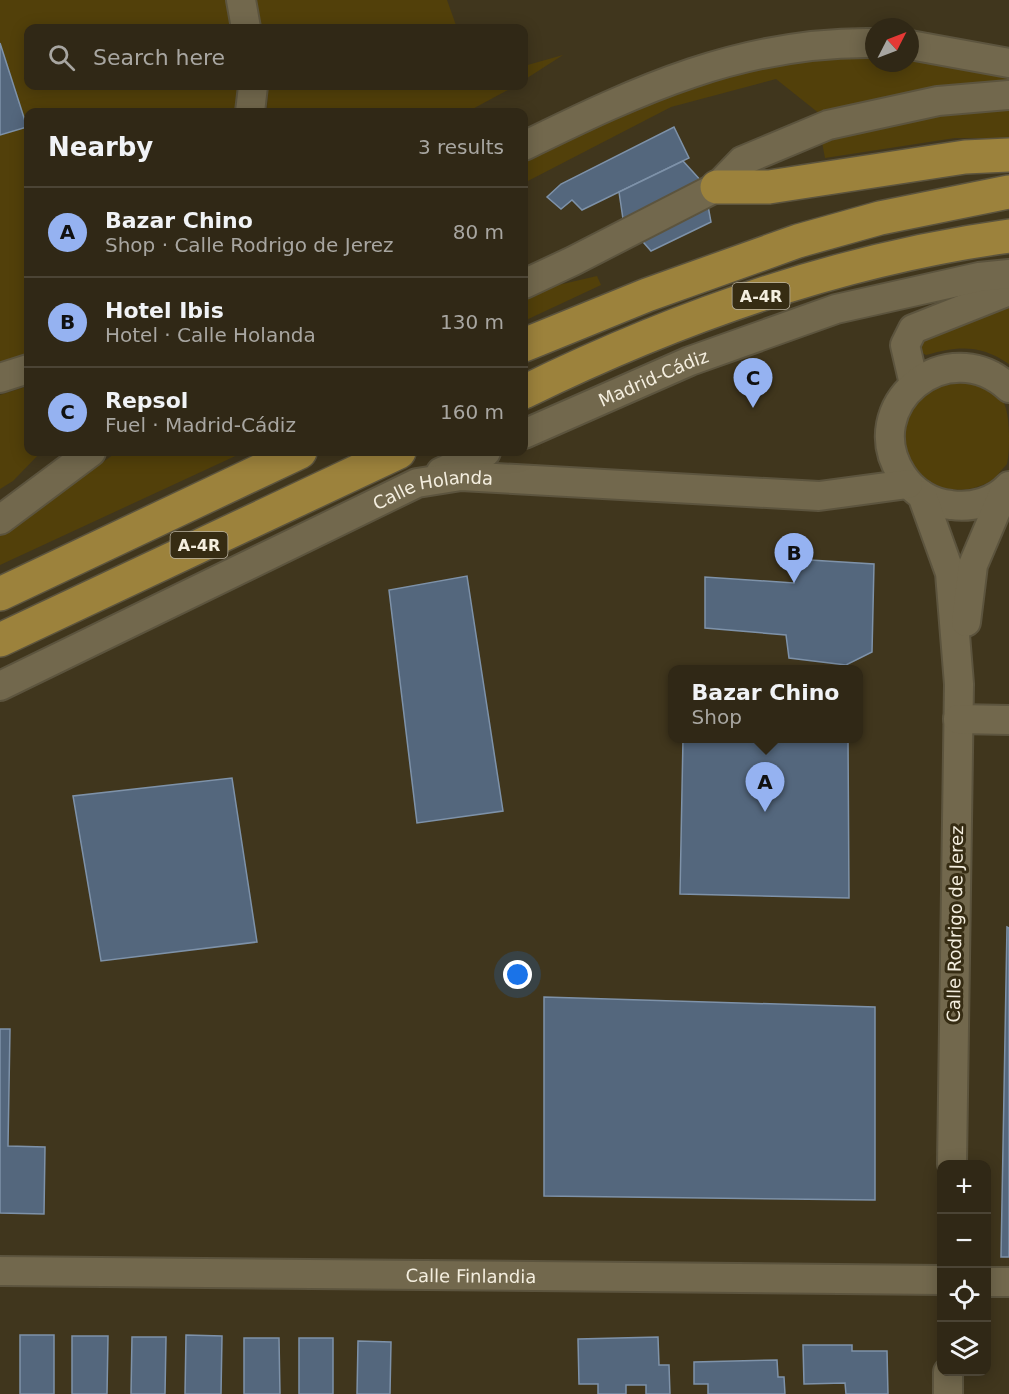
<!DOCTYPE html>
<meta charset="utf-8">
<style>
:root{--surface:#302816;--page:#38301f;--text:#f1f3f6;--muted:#a8a6a1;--line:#4b4435;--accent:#95b2f1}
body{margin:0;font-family:"DejaVu Sans",sans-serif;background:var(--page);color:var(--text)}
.controls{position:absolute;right:18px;bottom:18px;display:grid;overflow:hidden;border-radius:12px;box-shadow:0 3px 15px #0003}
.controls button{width:54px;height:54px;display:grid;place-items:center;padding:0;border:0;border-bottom:2px solid var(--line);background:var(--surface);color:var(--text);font:30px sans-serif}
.compass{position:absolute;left:865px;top:18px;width:54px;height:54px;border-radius:50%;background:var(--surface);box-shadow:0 3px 15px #0003;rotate:48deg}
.you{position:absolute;left:518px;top:975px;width:21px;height:21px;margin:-15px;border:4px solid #fff;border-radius:50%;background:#1a73e8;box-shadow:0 0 0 9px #1a73e833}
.badge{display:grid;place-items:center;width:39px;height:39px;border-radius:50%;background:var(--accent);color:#111;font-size:20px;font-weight:700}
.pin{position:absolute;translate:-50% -50px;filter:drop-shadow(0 2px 3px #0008)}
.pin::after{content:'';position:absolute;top:32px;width:21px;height:18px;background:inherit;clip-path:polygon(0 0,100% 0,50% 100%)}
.popup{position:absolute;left:668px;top:665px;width:195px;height:78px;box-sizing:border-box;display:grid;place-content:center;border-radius:12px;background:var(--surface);filter:drop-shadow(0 2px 4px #0005);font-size:20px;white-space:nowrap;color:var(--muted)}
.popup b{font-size:22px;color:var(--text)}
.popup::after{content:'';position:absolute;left:50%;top:100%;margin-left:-12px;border:12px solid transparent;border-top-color:var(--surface)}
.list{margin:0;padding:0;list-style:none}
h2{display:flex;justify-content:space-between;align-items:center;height:78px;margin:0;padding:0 24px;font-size:26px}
h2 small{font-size:20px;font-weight:400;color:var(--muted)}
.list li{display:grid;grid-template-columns:39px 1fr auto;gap:18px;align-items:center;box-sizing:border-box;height:90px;padding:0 24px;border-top:2px solid var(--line)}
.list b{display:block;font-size:22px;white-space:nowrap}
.list p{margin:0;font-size:20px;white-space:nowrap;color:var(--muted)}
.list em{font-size:20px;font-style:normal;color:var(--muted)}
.icon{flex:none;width:33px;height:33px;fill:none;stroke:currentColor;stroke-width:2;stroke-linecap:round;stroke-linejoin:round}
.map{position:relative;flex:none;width:1009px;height:1394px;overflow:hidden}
.search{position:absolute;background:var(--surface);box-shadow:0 3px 15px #0003;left:24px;top:24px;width:504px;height:66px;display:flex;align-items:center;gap:15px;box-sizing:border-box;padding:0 21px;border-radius:12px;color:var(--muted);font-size:22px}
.panel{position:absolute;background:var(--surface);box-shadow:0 3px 15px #0003;left:24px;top:108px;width:504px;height:348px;border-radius:12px}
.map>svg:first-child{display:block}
.green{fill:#52400a}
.building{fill:#54677d;stroke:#7e92a9;stroke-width:1.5}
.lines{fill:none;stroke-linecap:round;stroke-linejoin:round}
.minor-casing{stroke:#5c543e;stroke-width:32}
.highway-casing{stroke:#5c543e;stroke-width:36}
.minor{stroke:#72684d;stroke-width:28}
.highway{stroke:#9c823c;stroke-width:33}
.labels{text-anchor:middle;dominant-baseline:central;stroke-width:6;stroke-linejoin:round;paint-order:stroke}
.shield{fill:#362c13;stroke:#bbb4a2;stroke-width:1.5}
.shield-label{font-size:16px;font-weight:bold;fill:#f4eedf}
.street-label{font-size:18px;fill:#f4eedf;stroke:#362c13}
</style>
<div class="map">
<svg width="1009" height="1394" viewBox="0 0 1009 1394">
<rect width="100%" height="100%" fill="#40361d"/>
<g class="green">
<polygon points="0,0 228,0 233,28 28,28 28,86 237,86 238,112 28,112 28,356 0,365 0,135 26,127 0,43"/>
<polygon points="256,0 447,0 457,28 261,28"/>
<polygon points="563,55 524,80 524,66"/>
<polygon points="874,55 874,63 910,63 910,61 1009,78 1009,81 921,93 825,118 776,79 671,107 524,183 524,159 712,77 778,63"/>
<polygon points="268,86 515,86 467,112 267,112"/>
<polygon points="1009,104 1009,138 955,138 825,158 821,137 940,108"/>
<polygon points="597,276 601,285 524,321 524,293"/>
<path d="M 1009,296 L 1009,364 C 980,344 958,346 926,355 L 916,349 L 922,330 Z"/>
<path d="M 953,378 C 995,383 1009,392 1009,436 C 1009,445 1009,455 1007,464 C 1001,470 995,480 987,483 C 915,517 872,415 931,386 C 937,382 945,381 953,378 Z"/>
<polygon points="28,386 28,452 41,452 13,481 0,489 0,395"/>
<polygon points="117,452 244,452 0,565 0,536"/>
</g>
<g class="building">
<polygon points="0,43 27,127 0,135"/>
<polygon points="674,127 689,158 582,210 572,200 561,209 547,197 561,184"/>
<polygon points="683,161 704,184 711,222 651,251 623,219 619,192"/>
<polygon points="794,559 874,564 872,652 846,665 789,658 786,635 705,628 705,577 794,583"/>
<polygon points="467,576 503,811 417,823 389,590"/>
<polygon points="683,738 848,738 849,898 680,894"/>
<polygon points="232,778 257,942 101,961 73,796"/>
<polygon points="1007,927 1009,928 1009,1257 1001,1257"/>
<polygon points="544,997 875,1007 875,1200 544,1196"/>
<polygon points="0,1029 10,1029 8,1146 45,1147 44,1214 0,1213"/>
<rect x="20" y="1335" width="34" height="59"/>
<polygon points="186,1335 222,1336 221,1394 185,1394"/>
<polygon points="72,1336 108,1336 107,1394 72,1394"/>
<polygon points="132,1337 166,1337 165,1394 131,1394"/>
<polygon points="658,1337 659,1365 669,1365 670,1394 646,1394 646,1385 626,1385 626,1394 598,1394 598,1384 579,1384 578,1339"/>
<polygon points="244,1338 279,1338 280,1394 244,1394"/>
<rect x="299" y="1338" width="34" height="56"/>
<polygon points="358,1341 391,1342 390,1394 357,1394"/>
<polygon points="803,1345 852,1345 852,1351 887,1351 888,1394 846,1394 845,1383 804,1384"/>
<polygon points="777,1360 778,1377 784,1377 785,1394 708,1394 708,1384 694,1384 694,1362"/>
</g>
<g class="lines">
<g class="minor-casing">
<g id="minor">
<polyline points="241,0 246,28"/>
<polyline points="910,45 1009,63"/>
<polyline points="250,112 253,86"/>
<path d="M 524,146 C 638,90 743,41 874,43"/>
<polyline points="524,284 573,261 717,187 742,161 828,125 938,101 1009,95"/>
<polyline points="0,378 28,369"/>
<polyline points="914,384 905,345 913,329 1009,291"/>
<path d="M 1009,388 C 947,331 857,406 902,475 C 913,492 931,503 951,505 C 972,508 994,502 1009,486"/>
<path id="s1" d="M 524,434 L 690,361 L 836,309 L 979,277 L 1009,274"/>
<polyline points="441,472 486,452"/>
<polyline points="922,495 950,573 959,684 952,1164"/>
<polyline points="0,520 91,452"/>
<polyline points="966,622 973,565 1004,492"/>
<path id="s2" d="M 0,686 L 417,483 L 461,476 L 819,496 L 908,484"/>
<polyline points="958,719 1009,720"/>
<path id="s3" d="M 0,1271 L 942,1280"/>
<polyline points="986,1282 1009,1282"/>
<polyline points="948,1394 948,1372"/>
</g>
</g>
<g class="highway-casing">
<g id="highway">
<polyline points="717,187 769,187 965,157 1009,155"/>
<polyline points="524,345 647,295 798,241 880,218 1009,192"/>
<path d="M 524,392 C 675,318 841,259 1009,236"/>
<polyline points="0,594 300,452"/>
<polyline points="0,640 399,452"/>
</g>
</g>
<use href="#minor" class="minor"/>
<use href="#highway" class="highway"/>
</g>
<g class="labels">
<g class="shield">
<rect x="732.5" y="283" width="57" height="26" rx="4.5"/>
<rect x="170.5" y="532" width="57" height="26" rx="4.5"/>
</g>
<g class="shield-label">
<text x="761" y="296">A-4R</text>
<text x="199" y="545">A-4R</text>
</g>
<g class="street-label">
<text stroke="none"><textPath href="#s1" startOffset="141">Madrid-Cádiz</textPath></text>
<text stroke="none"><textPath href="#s2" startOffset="478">Calle Holanda</textPath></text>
<text transform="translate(955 924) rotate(-89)">Calle Rodrigo de Jerez</text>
<text stroke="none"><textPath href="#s3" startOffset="471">Calle Finlandia</textPath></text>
</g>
</g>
</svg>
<div class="controls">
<button>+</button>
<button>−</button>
<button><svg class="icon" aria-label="locate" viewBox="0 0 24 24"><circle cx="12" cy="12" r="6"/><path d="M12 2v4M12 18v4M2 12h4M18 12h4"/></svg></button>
<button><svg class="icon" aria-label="layers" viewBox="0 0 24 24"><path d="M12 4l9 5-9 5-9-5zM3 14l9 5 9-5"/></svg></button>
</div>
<svg class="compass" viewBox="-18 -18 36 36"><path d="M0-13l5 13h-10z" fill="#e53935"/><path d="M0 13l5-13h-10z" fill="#a8a6a1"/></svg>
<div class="you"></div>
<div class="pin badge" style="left:765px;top:812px">A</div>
<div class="popup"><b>Bazar Chino</b>Shop</div>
<div class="pin badge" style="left:794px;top:583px">B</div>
<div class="pin badge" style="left:753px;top:408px">C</div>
<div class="search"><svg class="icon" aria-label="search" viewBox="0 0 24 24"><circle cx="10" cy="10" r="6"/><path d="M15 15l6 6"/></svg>Search here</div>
<section class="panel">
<h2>Nearby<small>3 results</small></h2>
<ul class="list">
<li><span class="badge">A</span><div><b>Bazar Chino</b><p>Shop · Calle Rodrigo de Jerez</p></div><em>80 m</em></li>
<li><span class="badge">B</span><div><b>Hotel Ibis</b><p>Hotel · Calle Holanda</p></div><em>130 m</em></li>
<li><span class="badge">C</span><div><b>Repsol</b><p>Fuel · Madrid-Cádiz</p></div><em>160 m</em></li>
</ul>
</section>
</div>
